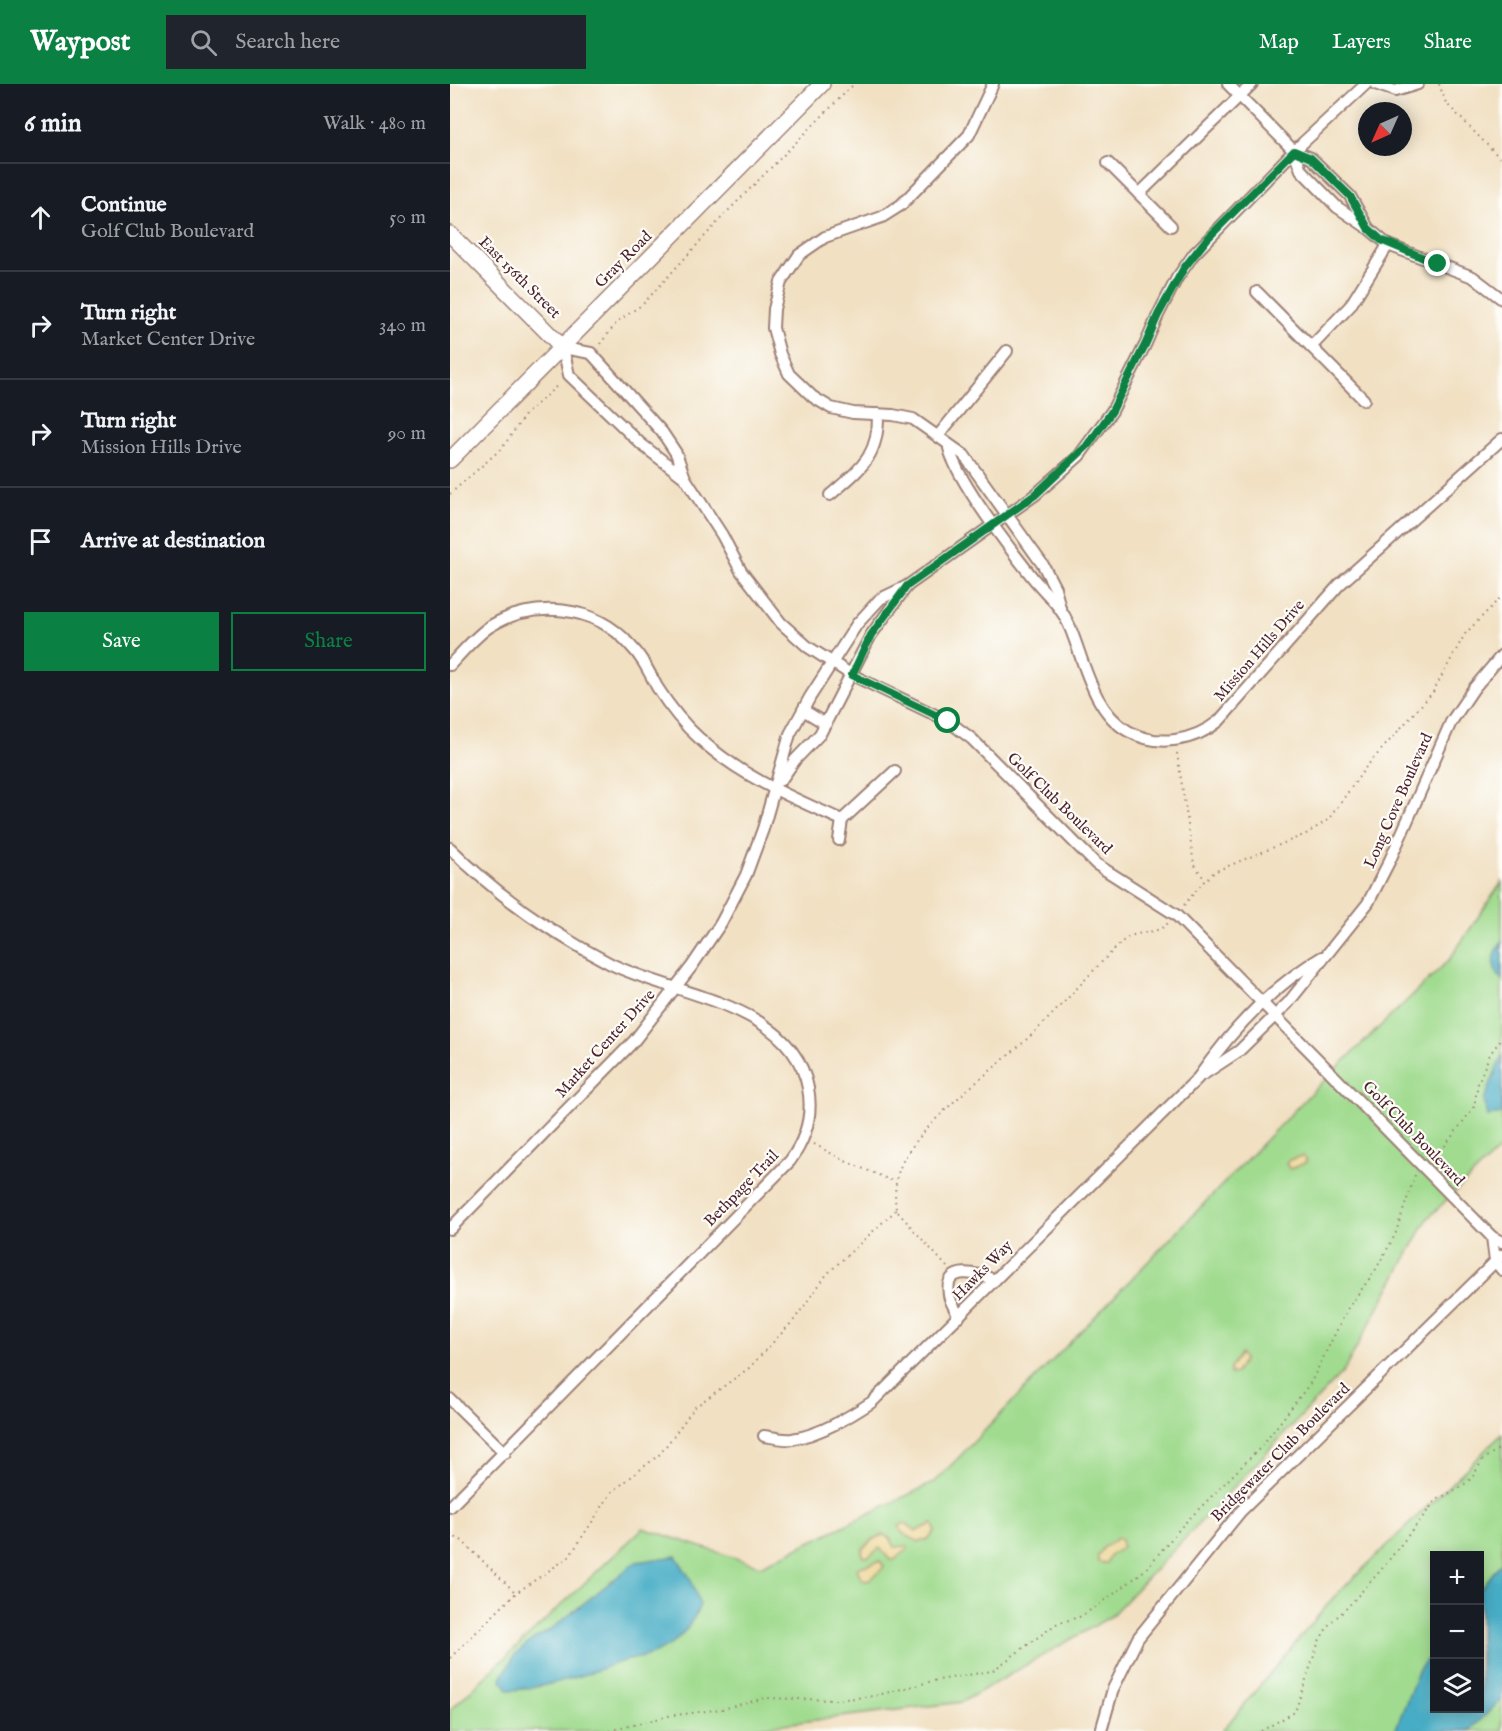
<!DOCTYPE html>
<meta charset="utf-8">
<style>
:root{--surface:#171b24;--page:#20242c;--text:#f1f3f6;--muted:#9ea1a6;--line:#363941;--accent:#0b8043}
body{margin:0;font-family:"IM FELL English",serif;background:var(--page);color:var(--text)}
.controls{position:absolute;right:18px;bottom:18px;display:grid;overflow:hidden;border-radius:0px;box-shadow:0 3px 15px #0003}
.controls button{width:54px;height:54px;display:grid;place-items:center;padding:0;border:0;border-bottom:2px solid var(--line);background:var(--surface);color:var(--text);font:30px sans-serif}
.compass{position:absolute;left:908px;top:18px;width:54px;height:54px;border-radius:50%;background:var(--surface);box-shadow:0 3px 15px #0003;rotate:225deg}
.stop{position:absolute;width:18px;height:18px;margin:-14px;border:4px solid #0b8043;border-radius:50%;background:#fff}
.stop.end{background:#0b8043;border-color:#fff;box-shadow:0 2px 6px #0008}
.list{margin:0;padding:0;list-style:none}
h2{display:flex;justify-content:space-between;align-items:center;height:78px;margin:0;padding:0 24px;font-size:26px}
h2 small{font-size:20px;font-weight:400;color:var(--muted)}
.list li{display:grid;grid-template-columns:39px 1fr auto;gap:18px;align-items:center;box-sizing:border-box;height:108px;padding:0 24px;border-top:2px solid var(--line)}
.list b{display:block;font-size:22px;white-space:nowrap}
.list p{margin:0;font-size:20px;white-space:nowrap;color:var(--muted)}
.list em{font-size:20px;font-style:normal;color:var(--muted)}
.actions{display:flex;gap:12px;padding:18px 24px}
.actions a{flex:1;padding:14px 0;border:2px solid var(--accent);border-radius:0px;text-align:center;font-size:21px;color:var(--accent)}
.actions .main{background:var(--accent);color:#fff}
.icon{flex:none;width:33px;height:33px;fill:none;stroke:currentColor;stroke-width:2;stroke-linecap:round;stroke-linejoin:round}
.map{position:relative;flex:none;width:1052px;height:1647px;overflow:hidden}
header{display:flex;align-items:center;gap:36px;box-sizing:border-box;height:84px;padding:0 30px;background:var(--accent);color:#fff}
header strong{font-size:28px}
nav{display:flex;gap:33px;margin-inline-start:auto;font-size:21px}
.search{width:420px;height:54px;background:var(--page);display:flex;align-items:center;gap:15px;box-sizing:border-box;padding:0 21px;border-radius:0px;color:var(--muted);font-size:22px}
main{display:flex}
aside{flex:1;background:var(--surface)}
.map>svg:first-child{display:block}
.green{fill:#a0db8f;stroke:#757d5d;stroke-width:1.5;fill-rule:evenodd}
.sand{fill:#eeda9e;stroke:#9c7c64;stroke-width:1.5}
.water{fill:#46adc6;stroke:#486678;stroke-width:1.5}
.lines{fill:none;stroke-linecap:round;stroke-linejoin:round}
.street-casing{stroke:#9e8076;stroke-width:14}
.secondary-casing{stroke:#9e8076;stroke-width:18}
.path{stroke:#9e8076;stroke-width:2;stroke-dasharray:1.5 4.5;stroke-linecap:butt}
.street{stroke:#fff;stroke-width:10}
.secondary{stroke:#fff;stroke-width:15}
.route{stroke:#0b8043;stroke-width:8}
.labels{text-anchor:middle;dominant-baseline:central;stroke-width:4.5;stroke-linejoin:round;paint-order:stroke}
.street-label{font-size:16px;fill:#4a1f2b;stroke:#fdfcf7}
</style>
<header>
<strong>Waypost</strong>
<div class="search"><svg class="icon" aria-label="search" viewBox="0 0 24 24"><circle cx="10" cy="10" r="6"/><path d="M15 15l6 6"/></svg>Search here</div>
<nav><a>Map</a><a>Layers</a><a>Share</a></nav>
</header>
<main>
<aside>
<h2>6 min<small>Walk · 480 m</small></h2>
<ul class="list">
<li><svg class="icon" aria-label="ahead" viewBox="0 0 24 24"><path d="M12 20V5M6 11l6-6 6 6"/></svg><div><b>Continue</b><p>Golf Club Boulevard</p></div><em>50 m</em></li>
<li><svg class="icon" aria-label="right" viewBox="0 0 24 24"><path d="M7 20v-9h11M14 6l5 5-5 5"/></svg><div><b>Turn right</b><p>Market Center Drive</p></div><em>340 m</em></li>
<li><svg class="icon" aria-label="right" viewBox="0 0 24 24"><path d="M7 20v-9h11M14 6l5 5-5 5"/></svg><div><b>Turn right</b><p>Mission Hills Drive</p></div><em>90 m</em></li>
<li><svg class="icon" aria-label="arrive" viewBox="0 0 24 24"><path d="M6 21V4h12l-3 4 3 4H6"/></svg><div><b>Arrive at destination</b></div></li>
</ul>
<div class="actions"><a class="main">Save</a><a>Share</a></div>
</aside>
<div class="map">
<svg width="1052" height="1647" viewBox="0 0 1052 1647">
<rect width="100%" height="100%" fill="#fdfcf7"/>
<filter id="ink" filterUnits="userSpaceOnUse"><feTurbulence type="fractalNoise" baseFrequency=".0167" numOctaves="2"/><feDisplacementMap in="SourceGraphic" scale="12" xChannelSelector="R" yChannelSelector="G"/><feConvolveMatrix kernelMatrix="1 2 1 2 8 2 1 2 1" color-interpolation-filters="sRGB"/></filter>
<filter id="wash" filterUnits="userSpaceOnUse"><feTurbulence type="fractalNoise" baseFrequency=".008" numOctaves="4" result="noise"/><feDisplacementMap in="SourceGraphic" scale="24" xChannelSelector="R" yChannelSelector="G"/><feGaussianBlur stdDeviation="1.35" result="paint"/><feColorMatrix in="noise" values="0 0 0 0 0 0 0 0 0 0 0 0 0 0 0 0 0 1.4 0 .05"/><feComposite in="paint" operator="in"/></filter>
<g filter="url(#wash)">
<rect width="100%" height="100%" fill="#f1e0c2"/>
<g class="green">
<polygon points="1052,798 1052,1063 978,1134 893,1288 660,1533 512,1618 277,1647 0,1647 0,1626 193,1444 310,1482 485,1398 862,1008 999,876"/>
<path d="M 1052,1350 L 1052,1647 L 772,1647 L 883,1514 ZM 984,1472 L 1030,1472 L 1030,1624 L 984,1624 Z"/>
</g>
<g class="sand">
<polygon points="852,1072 857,1076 855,1079 840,1085 836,1080 839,1076"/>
<polygon points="790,1270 794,1275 786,1289 780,1290 780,1284"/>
<polygon points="455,1439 466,1447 483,1440 485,1447 478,1455 469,1458 452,1449 449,1442"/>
<polygon points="433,1451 440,1454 445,1463 457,1462 457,1466 444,1476 440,1476 430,1464 418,1473 413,1472 412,1466 422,1456"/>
<polygon points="668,1454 671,1455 672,1463 660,1472 656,1479 648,1478 648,1472 654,1463"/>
<polygon points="430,1477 434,1483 419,1497 412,1496 407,1485 410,1483"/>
</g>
<g class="water">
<path d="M 1052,857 L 1052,896 C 1040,883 1043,871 1052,857 Z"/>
<polygon points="1052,971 1052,1030 1038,1032 1034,1017"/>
<path d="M 226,1472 L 240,1494 L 250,1521 C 244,1536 233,1552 220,1561 C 199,1575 185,1573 164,1580 C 132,1592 92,1605 58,1606 L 51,1594 L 65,1571 L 82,1556 L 100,1546 L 186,1478 Z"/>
<polygon points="1052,1477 1052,1615 1019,1647 945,1647 969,1585 984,1568 984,1624 1030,1624 1030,1506"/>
</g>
</g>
<g filter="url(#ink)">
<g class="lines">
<g class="street-casing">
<g id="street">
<polyline points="543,0 519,51 451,121 432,133 375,153 349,171 331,198 324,225 323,244 330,270 339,290 363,313 381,324 403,329 443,331 463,335 514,371 593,481 605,504 610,524"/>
<polyline points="778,0 844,67 861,74 900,112 918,144 887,123 851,86 844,67"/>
<polyline points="925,0 945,7 968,0"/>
<polyline points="658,79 721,142"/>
<polyline points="689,110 802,0"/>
<polyline points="918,144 938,161 1023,193 1052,215"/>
<polyline points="807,208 914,316"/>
<polyline points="861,263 900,222 938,161"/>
<polyline points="488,352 557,267"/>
<path d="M 499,364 C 507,397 560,465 583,494 C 596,510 611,522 619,541 C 634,576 642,626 678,647 C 708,664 744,657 769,637 L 889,501 L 1052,355"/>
<polyline points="235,394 191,360 119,291 113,264 141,269 212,348 226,369 235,394 272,451 291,487 331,539 358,563 402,591 498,637 522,655 646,780 726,831 1042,1153 1052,1158"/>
<path d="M 380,411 C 410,385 429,373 428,330"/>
<path d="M 0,581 C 12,568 25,553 39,543 C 83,515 145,521 180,561 C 192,573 199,588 207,603 C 219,622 233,640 250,655 C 290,692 343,714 392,736 L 445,687"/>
<polyline points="353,626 376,640"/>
<polyline points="331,696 345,676 370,650 421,551 457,502"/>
<polyline points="389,756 392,736"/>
<path d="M 0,764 C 47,811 99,848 159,879 C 223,912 342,918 358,1004 C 363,1030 356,1055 340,1077 L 0,1423"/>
<polyline points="754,990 789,967 838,919 918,819 940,776 1001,638 1024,604 1052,571"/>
<polyline points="0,1145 184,957 242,882 271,839 296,791 313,745 340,650 360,613 407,540 430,515 457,502 585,411 629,372 662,327 696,259 708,231 727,194 744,170 844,67 916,0"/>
<polyline points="1042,1153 1045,1177 1052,1186"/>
<path d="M 509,1233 C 506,1226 500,1218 499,1211 C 493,1179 530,1190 545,1196"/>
<polyline points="0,1315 55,1369"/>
<path d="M 314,1352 C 322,1353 333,1356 342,1355 C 370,1351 399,1333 422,1318 L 748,994 C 781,947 822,902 872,873"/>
<polyline points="651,1647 663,1605 688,1554 790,1428 1052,1171"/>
</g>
</g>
<g class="secondary-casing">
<g id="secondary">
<polyline points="0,150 113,264"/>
<polyline points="0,376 372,0"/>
</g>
</g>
<g class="path">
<polyline points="989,0 996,19 1052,76"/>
<polyline points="150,260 168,237 193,220 276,129 404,0"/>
<polyline points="0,410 52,364 75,331 109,300"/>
<polyline points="727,669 744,780 755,796"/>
<polyline points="734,821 755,796 766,787 856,750 878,736 916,683 983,608 1015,550 1052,512"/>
<polyline points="364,1060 395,1077 445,1098"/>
<polyline points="981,1074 994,1063 1024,1023 1028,999 1040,970 1052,954"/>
<path d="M 497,1183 L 446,1126 C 444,1108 445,1093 453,1077 C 478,1032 539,990 577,955 C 611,924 640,888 674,856 C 688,845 706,852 718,839"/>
<polyline points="0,1451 11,1456 66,1509"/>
<polyline points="0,1574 66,1509 119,1473 162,1408 210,1370 245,1323 299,1284 344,1236 377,1190 446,1126"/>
<polyline points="160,1647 218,1632 272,1625 315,1614 387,1616 424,1612 483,1597 542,1587 606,1540 632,1532 668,1507 695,1486 733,1441 812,1362 861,1298 898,1224 925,1187 945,1151 965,1091"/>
<polyline points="811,1647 845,1628 869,1557 880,1539 895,1526 931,1486 986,1416 1011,1403 1022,1394 1033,1375 1052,1363"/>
</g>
<use href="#street" class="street"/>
<use href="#secondary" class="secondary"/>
</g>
</g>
<g class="lines" filter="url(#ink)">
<polyline class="route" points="498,637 402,591 421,551 457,502 585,411 639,360 662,327 696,259 708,231 734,184 757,155 844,67 861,74 900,112 918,144 931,156 988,180"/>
</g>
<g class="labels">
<g class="street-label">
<text transform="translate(174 176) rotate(-45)">Gray Road</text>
<text transform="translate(69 194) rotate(45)">East 156th Street</text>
<text transform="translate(810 567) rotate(-49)">Mission Hills Drive</text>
<text transform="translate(949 717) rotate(-66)">Long Cove Boulevard</text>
<text transform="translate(609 720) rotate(44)">Golf Club Boulevard</text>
<text transform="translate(156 960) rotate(-48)">Market Center Drive</text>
<text transform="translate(963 1050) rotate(46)">Golf Club Boulevard</text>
<text transform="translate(292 1105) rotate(-46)">Bethpage Trail</text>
<text transform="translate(533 1187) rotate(-45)">Hawks Way</text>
<text transform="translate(831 1369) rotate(-45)">Bridgewater Club Boulevard</text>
</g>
</g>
</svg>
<div class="controls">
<button>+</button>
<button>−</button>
<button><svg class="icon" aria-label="layers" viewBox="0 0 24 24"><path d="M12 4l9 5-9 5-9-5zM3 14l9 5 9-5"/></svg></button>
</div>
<svg class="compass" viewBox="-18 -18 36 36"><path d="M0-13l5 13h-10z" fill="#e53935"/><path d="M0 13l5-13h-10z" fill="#9ea1a6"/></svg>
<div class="stop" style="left:498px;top:637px"></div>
<div class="stop end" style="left:988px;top:180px"></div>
</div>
</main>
